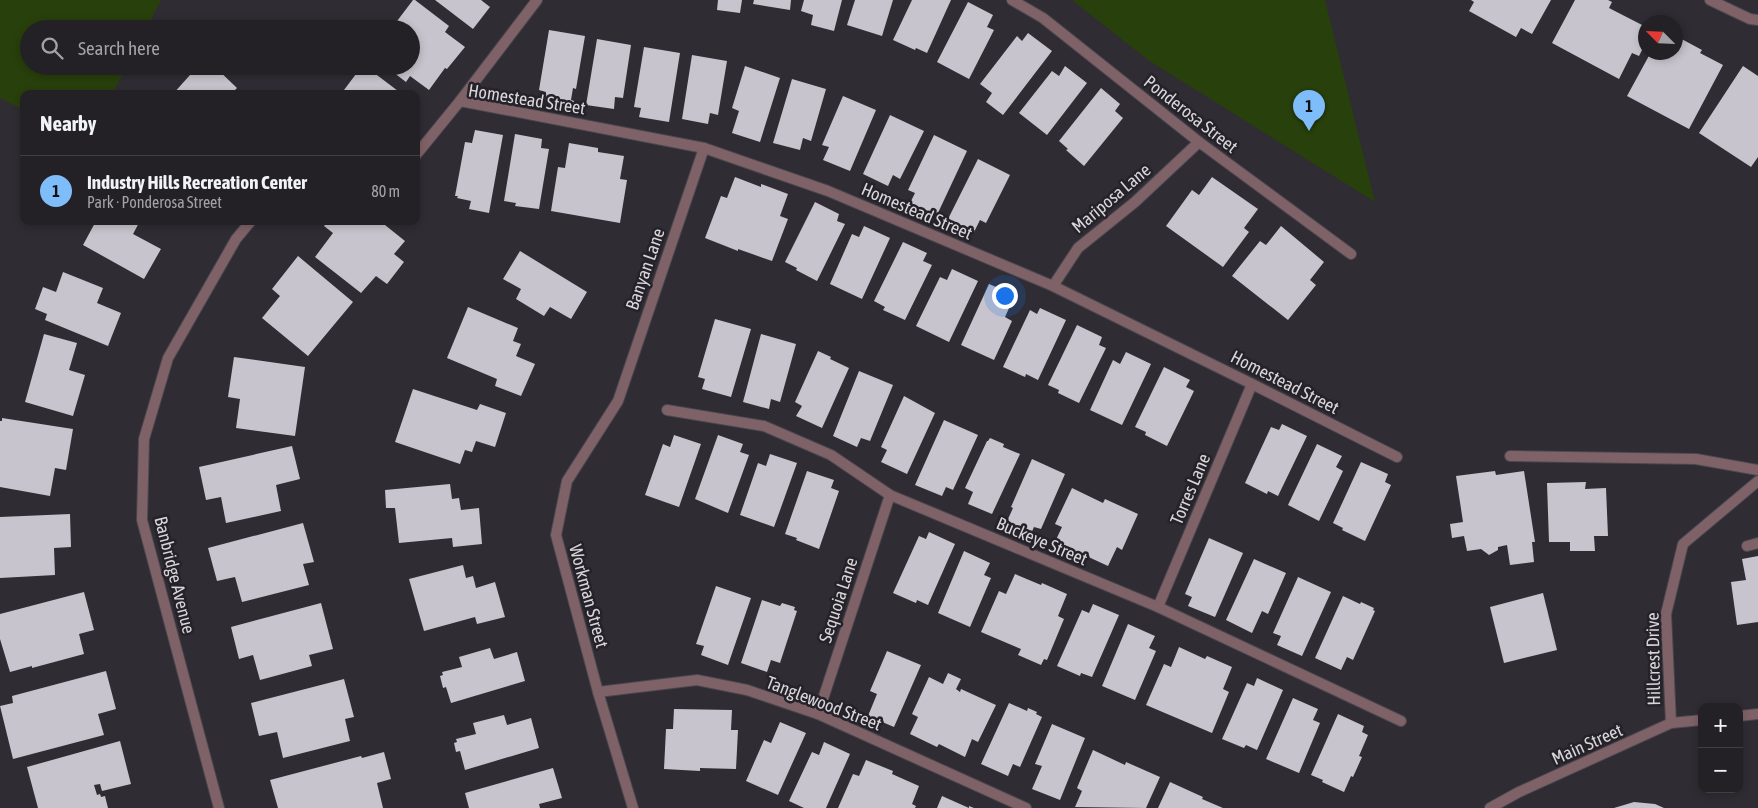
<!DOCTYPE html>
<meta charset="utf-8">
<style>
:root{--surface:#232126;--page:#2b292e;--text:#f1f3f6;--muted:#a3a3a7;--line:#403e43;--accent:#7fbdfa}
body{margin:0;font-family:"Asap Condensed",sans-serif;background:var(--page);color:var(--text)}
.controls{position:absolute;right:15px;bottom:15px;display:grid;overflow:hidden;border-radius:10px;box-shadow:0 2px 8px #0003}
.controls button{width:45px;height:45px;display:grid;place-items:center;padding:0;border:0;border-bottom:1px solid var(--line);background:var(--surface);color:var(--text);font:25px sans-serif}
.compass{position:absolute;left:1638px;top:15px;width:45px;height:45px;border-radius:50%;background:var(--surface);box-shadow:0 2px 8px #0003;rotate:294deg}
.you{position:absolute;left:1004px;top:295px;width:18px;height:18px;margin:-12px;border:4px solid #fff;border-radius:50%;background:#1a73e8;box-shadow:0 0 0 8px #1a73e833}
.badge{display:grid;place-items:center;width:32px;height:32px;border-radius:50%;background:var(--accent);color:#111;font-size:16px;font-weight:700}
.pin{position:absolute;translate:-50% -41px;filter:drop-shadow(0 1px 2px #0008)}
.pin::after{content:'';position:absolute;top:26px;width:18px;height:15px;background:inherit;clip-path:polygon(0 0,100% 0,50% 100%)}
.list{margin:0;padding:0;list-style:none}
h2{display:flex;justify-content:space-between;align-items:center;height:65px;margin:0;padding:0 20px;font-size:21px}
h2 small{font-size:16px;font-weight:400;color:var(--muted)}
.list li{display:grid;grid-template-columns:32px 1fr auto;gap:15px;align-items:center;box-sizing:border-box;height:70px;padding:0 20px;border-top:1px solid var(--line)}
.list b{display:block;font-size:19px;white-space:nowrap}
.list p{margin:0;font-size:16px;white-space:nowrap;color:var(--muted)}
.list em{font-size:16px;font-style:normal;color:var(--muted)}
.icon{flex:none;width:28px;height:28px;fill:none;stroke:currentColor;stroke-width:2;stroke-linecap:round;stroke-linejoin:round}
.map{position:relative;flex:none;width:1758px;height:808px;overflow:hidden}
.search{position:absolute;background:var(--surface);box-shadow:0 2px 8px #0003;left:20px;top:20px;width:400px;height:55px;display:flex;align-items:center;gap:12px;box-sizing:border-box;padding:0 18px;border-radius:28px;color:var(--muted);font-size:19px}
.panel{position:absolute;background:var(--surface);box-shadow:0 2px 8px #0003;left:20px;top:90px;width:400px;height:135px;border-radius:10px}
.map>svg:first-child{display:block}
.green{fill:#28400b}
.building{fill:#c8c4cd}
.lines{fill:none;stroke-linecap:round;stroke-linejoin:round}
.service-casing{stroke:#4a474e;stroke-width:12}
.minor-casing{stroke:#4a474e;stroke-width:12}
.tertiary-casing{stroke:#4a474e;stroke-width:12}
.service{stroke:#7f6267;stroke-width:10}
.minor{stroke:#7f6267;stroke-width:10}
.tertiary{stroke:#7f6267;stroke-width:10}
.labels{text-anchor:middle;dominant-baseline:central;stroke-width:5;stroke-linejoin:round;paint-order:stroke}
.street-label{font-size:18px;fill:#d8d6da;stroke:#252229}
</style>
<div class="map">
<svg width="1758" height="808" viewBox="0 0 1758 808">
<rect width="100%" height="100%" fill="#2f2c33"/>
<g class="green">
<polygon points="0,0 161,0 146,29 29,29 29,66 127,66 112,94 24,94 24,110 0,98"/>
<polygon points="1072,0 1325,0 1375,202 1148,60"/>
</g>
<g class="building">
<polygon points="413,0 415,0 449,26 445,32 465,47 447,69 445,68 429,90 410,76 406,82 385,66 411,66 411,29 391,29"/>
<polygon points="435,0 481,0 490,7 473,29"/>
<polygon points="718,0 742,0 740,13 717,10"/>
<polygon points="754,0 791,0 790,10 753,4"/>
<polygon points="804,0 842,0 834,31 811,25 813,15 801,11"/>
<polygon points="855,0 893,0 882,36 847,25"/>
<polygon points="912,0 951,0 927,53 916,48 915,50 893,40"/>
<polygon points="1471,0 1551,0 1532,34 1521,28 1516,37 1469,11 1474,2"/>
<polygon points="1575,0 1608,0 1612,2 1609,8 1646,27 1639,41 1645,44 1639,56 1632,53 1619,79 1552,43"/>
<polygon points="968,2 993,15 987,27 994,30 969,79 937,62"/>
<polygon points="549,30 585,36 576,89 573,88 571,100 574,101 573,105 545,101 546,92 539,90"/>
<polygon points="1028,33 1052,51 1003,115 986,102 992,93 980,84 1017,36 1022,41"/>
<polygon points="1676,36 1702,50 1700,53 1723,65 1689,129 1627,96 1651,52 1676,52"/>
<polygon points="597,39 631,45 623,98 615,97 614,109 586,105"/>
<polygon points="644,47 680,53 669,122 639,117 641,108 634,107"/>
<polygon points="692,55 727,61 718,115 710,113 708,124 682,119"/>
<polygon points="198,66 214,66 237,88 231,94 173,94"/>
<polygon points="362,66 365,66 402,94 341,94"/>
<polygon points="745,66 780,78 760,142 732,133 739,111 732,108"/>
<polygon points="1065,66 1087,83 1047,135 1019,113 1052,71 1059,76"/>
<polygon points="1743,66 1758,76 1758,157 1751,167 1699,133"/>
<polygon points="792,79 826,89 811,141 803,138 800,150 773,143"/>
<polygon points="1101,88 1120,104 1115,111 1123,118 1084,166 1066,150 1068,149 1059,141"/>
<polygon points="843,96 876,110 850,171 823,160 829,147 822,145"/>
<polygon points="890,115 924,131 900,179 893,175 888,186 863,174"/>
<polygon points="475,130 503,135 489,213 469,209 471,201 457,198 458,196 455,196 465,142 472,143"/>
<polygon points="515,134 542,139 541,148 549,149 539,209 515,206 516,203 504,201"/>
<polygon points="934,135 967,151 937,215 910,203 915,193 908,190"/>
<polygon points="569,143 598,148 598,152 624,156 620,179 627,180 620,223 551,211 558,167 565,168"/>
<polygon points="978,159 1010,175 986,223 980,220 974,232 948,219"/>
<polygon points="735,177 761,187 761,184 788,194 780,216 788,219 772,261 738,249 738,251 705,238 721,196 727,198"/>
<polygon points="1212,177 1258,209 1244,228 1249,232 1223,267 1166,226 1192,190 1199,195"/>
<polygon points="815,202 839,214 837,221 845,224 817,281 796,270 797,268 785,262"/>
<polygon points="96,221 140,221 133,234 161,249 144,279 83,245"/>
<polygon points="328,221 380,221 405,241 394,254 404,262 387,284 376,276 361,293 315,257 333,233 324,226"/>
<polygon points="864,226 890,238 862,299 830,284 852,234 859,237"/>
<polygon points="1281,226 1324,262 1310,280 1316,285 1288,320 1232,276 1260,241 1266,245"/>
<polygon points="903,242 927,253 923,261 932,265 905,320 883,310 885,307 874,301"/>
<polygon points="520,251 587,292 571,319 550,307 544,316 516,299 521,289 503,279"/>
<polygon points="298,256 353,302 308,356 262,318 280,296 272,289"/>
<polygon points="952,269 978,281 949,342 916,326 940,277 947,280"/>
<polygon points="63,272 103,288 97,303 121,313 108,346 45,320 47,314 35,309 43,287 56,292"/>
<polygon points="989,284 1015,295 1005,317 1012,321 994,360 961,345"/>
<polygon points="468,307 518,328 513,341 521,344 516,356 535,364 521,396 495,386 497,379 447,358"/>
<polygon points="1040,308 1066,320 1038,380 1026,374 1025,377 1003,367 1030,310 1037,314"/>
<polygon points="715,319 751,329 731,397 702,389 705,379 698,377"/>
<polygon points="1077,325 1102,337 1099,345 1106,348 1079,403 1058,393 1059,390 1048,385"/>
<polygon points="44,334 77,343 69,370 85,375 73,416 25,402"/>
<polygon points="761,334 796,344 780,402 771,399 769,409 743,402"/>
<polygon points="818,351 831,357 830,359 849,368 822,428 796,416 802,406 795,402"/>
<polygon points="1126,352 1151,364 1122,425 1090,410 1113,360 1120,364"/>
<polygon points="234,357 305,367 295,436 236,428 240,399 228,397"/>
<polygon points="1164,367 1190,380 1186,387 1194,391 1167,446 1145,435 1146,432 1135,427"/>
<polygon points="859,371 893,385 870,441 861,438 857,447 833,436"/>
<polygon points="413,389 477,410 480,404 506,413 495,447 476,441 472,452 465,450 460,464 395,442"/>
<polygon points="904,396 935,413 907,474 881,462 887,450 881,447"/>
<polygon points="2,418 73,429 66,470 55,468 50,496 0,487 0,421 2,421"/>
<polygon points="944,420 978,435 953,490 946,487 942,496 915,485"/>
<polygon points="1282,424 1307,436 1278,496 1268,491 1267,494 1245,483 1271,427 1279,430"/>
<polygon points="674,435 701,444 679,507 645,495 663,444 670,447"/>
<polygon points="718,435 743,444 740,452 749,455 728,513 695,499"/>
<polygon points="990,438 1004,444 1003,447 1020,454 992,514 968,504 973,492 965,488 987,441 988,441"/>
<polygon points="1317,444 1342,456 1336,467 1343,471 1319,521 1288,505"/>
<polygon points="292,446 300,479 276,485 281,511 226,523 221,497 206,500 199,467"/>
<polygon points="770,454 797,463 774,527 740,515 758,463 766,466"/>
<polygon points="1032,459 1065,474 1041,529 1034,527 1030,536 1003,524 1006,518 1008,519 1013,508 1011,507"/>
<polygon points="1361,462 1388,474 1385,482 1391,485 1365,541 1342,530 1343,528 1333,523"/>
<polygon points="807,471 834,480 831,488 839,491 819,549 796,540 797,538 785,534"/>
<polygon points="1495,471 1496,475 1524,471 1535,542 1532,542 1534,562 1510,565 1507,545 1498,547 1498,550 1489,555 1481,549 1467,551 1464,536 1452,538 1450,524 1463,522 1456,476"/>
<polygon points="1586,482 1585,489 1606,488 1608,536 1594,536 1595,551 1570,551 1570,542 1549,542 1547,483"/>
<polygon points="450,484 452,499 459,498 461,510 479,508 482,544 453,547 452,538 399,543 395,508 386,508 385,490"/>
<polygon points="1072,488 1103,503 1105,499 1138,514 1122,550 1117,547 1108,566 1082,554 1081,556 1054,544 1062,527 1055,524"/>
<polygon points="70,514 71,547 54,548 55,575 0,578 0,517"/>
<polygon points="303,523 314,562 303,564 309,585 242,602 235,577 217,581 208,548"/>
<polygon points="929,532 955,544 928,605 917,600 916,603 893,593 919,536 926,539"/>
<polygon points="1209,538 1243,553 1215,617 1188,606 1192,597 1185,594"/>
<polygon points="964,551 990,563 984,575 991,578 970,627 938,613"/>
<polygon points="1758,556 1758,622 1737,625 1731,582 1746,580 1742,559"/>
<polygon points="1254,559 1286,573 1268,614 1262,611 1252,633 1226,620"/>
<polygon points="463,565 466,578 473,576 476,588 495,582 505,617 477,624 475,617 424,631 409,579"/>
<polygon points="1015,574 1041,585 1042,583 1067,594 1058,616 1064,619 1047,660 1044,659 1041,665 1018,655 1021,649 981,632 999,591 1006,594"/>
<polygon points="1298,577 1331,592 1302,656 1277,645 1281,636 1273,633"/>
<polygon points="716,586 751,598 728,665 701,655 704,646 696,644"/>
<polygon points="84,592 94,630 79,634 84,654 32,668 32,666 10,672 0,639 0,614"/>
<polygon points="1543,593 1557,650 1504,663 1490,607"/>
<polygon points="1343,596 1360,604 1361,602 1374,608 1373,610 1375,611 1353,660 1347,657 1341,670 1315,658"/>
<polygon points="762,600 780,606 782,603 795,607 794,610 797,611 780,663 771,660 767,672 741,663"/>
<polygon points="321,603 333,649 309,655 312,666 260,680 253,655 239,659 231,627"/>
<polygon points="1093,604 1119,615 1092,677 1081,673 1080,676 1057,666 1082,610 1089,613"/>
<polygon points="1128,624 1155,636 1149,648 1156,651 1135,700 1102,686"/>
<polygon points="1179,647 1205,659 1207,656 1232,667 1223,689 1229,692 1212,733 1146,705 1164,664 1171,667"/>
<polygon points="490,648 494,659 517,652 525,681 451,703 446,687 443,688 440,676 443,675 442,672 462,667 459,657"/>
<polygon points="887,651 921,665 894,727 868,716 877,694 870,691"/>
<polygon points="106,671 116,709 98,714 104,735 13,759 0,706 13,703 12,696"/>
<polygon points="948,673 961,679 956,689 960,692 961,689 996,705 978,742 972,739 965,757 939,744 937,747 910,734 918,717 912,714 929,677 943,684"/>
<polygon points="1257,678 1283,690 1257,750 1246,745 1244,748 1222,739 1247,683 1254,686"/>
<polygon points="344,679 354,717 345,719 350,741 283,758 277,732 259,736 251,703"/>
<polygon points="1293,698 1318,709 1313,720 1320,723 1299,773 1266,759"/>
<polygon points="1009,703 1027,711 1028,708 1037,712 1036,714 1042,717 1020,767 1013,764 1008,776 981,764"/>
<polygon points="674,709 732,710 731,730 738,730 736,769 700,768 700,771 664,769 666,729 673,729"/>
<polygon points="1338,714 1364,726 1362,732 1368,735 1359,756 1362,757 1353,777 1351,776 1344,792 1322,782 1323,780 1311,775"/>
<polygon points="504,715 507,725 531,718 539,748 465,770 460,751 456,752 454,743 457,742 456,739 476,734 473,723"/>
<polygon points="780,722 806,733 778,795 746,781 764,740 771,743"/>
<polygon points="1052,724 1085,738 1060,800 1032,789 1042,766 1035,764"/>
<polygon points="120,741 131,784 102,791 100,784 94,785 97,795 100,794 101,797 105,796 108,808 38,808 27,767"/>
<polygon points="824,742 850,754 826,808 804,808 789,801 812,752 819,755"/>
<polygon points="1093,750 1125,765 1126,762 1160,777 1146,808 1075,807 1082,791 1077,788"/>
<polygon points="384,752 391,779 377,783 383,808 278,808 270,780 361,756 362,758"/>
<polygon points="866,760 893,771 892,774 919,786 912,804 916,806 915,808 838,808 853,774 859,776"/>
<polygon points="553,768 562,798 539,804 540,808 469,808 465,793"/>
<polygon points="1170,782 1203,797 1202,799 1223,808 1158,808"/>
<polygon points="942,796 969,808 969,806 974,808 937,808"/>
<polygon points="1634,802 1655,804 1664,808 1614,808"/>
</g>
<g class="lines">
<g class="service-casing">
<polyline id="service" points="1510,456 1696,459 1758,470"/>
</g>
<g class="minor-casing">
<g id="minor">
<polyline points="1012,0 1043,18 1199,142 1351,254"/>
<polyline points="1710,0 1750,19 1758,20"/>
<polyline points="460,101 537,0"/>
<polyline points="416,155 460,101 704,148 828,191 1053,286 1252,384 1397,457"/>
<polyline points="1053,286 1078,248 1135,202 1199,142"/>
<polyline points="667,410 764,426 831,455 890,495 1158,607 1401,721"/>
<polyline points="1747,546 1758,543"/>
<polyline points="1158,607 1252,384"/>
<polyline points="598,692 697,680 747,690 818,714 1026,808"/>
<polyline points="818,714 890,495"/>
<polyline points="1671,723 1666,614 1683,544 1758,481"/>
<polyline points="219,808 142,520 144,439 168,358 236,239 251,221"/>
<polyline points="633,808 598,692 556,535 567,481 618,401 704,148"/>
</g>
</g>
<g class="tertiary-casing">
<g id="tertiary">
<polyline points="1739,716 1758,714"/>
<polyline points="1490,808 1519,792 1671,723 1702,720"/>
</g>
</g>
<use href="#service" class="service"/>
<use href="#minor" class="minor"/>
<use href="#tertiary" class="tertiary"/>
</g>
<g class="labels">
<g class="street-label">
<text transform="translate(527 99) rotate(9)">Homestead Street</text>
<text transform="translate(1191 114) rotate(38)">Ponderosa Street</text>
<text transform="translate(1111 198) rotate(-40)">Mariposa Lane</text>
<text transform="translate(917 211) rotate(23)">Homestead Street</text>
<text transform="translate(645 269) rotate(-71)">Banyan Lane</text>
<text transform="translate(1285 382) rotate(27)">Homestead Street</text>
<text transform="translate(1190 489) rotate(-67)">Torres Lane</text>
<text transform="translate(1042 541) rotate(23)">Buckeye Street</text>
<text transform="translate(175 575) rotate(76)">Banbridge Avenue</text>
<text transform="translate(589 596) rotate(75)">Workman Street</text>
<text transform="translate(838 600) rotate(-72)">Sequoia Lane</text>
<text transform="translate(1653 659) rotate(-91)">Hillcrest Drive</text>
<text transform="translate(824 703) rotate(21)">Tanglewood Street</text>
<text transform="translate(1587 744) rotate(-24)">Main Street</text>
</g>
</g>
</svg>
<div class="controls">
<button>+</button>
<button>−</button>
</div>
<svg class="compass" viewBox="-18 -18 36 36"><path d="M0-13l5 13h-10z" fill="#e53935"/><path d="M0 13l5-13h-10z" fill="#a3a3a7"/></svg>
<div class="you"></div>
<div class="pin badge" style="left:1309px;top:131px">1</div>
<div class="search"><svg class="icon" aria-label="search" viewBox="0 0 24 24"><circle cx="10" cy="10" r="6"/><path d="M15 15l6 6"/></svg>Search here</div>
<section class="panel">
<h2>Nearby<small></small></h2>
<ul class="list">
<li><span class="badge">1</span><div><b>Industry Hills Recreation Center</b><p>Park · Ponderosa Street</p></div><em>80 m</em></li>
</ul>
</section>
</div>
